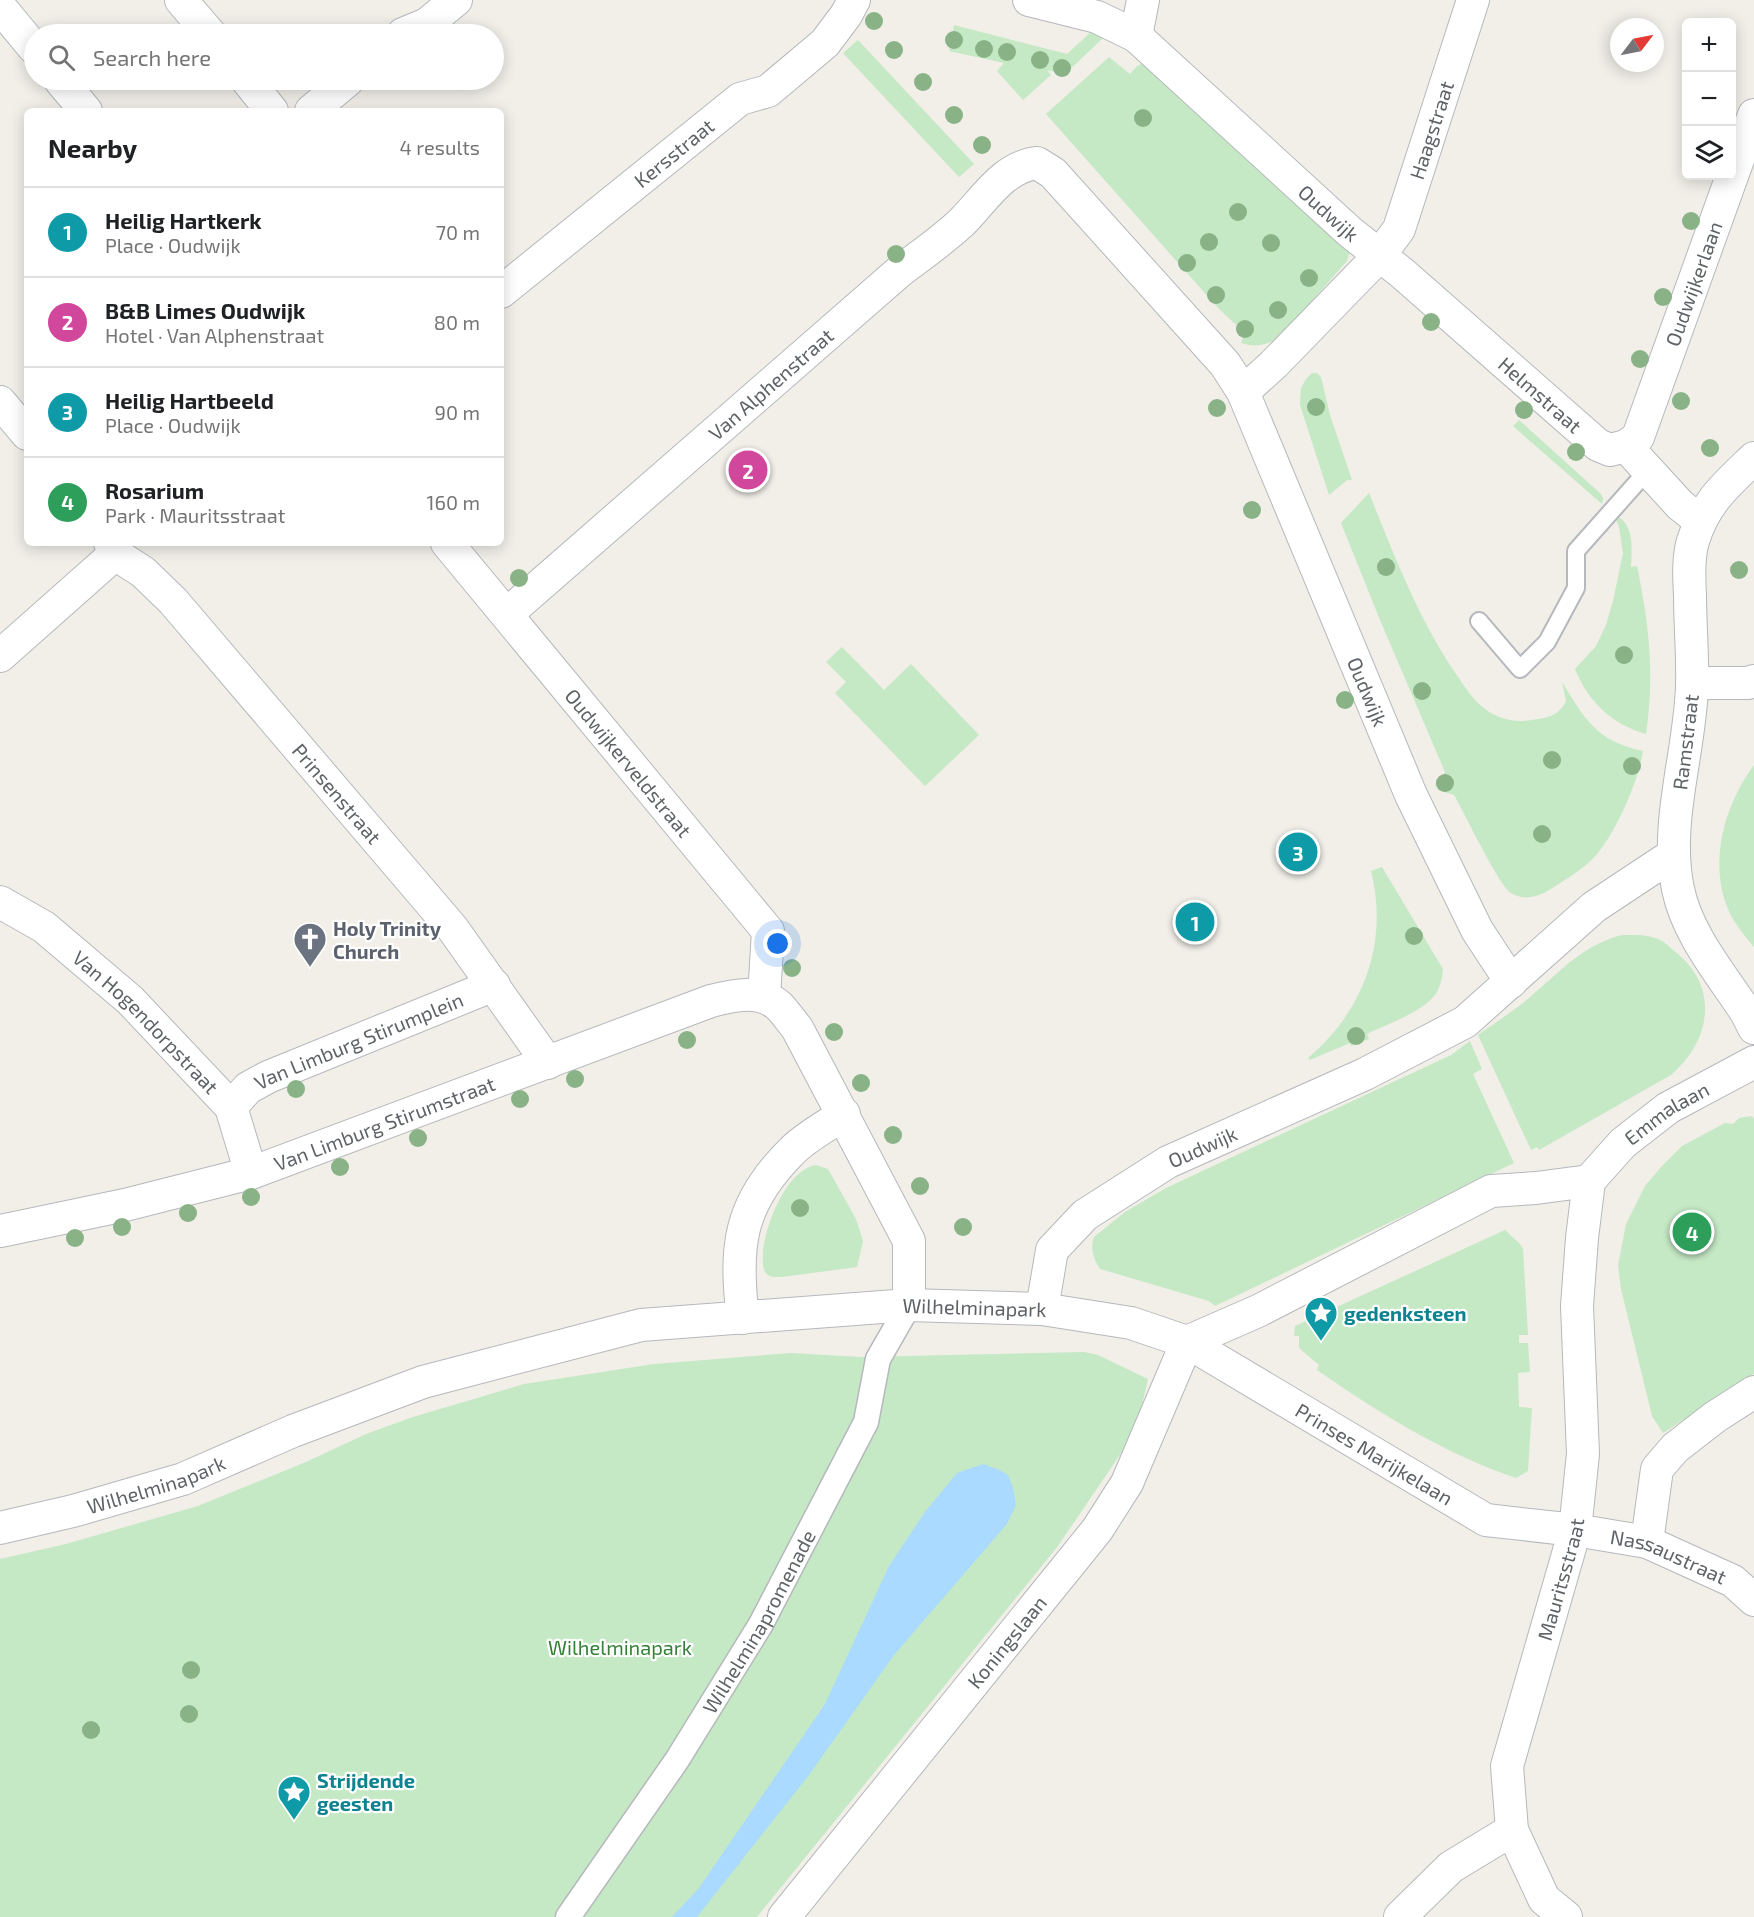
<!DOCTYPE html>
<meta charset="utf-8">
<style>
:root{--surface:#fff;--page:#f2f2f2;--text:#202124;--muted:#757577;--line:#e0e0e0;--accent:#2563eb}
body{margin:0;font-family:"Exo 2",sans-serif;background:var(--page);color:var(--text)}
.controls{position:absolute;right:18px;top:18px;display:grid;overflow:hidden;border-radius:9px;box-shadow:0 3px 15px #0003}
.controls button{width:54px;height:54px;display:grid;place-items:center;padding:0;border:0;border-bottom:2px solid var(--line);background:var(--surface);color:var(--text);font:30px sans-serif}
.compass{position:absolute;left:1610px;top:18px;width:54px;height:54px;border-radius:50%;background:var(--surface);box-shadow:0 3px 15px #0003;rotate:58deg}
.you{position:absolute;left:778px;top:944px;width:21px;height:21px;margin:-15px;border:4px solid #fff;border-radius:50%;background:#1a73e8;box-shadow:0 0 0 9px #1a73e833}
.badge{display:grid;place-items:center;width:39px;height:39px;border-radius:50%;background:var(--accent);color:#fff;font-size:20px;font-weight:700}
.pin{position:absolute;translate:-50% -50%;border:3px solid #fff;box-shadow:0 2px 6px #0006}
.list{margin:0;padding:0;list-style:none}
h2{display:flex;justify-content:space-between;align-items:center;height:78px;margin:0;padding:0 24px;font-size:26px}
h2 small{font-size:20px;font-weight:400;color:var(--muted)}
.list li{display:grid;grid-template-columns:39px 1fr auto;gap:18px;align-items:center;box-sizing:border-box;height:90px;padding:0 24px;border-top:2px solid var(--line)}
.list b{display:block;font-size:22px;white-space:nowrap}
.list p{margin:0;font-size:20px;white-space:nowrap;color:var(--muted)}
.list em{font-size:20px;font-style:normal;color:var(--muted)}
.icon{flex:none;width:33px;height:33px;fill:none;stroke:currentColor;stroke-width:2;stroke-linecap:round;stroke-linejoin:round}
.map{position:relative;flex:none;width:1754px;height:1917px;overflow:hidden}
.search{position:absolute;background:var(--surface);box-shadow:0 3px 15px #0003;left:24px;top:24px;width:480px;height:66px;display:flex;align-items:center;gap:15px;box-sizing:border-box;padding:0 21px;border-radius:33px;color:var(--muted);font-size:22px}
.panel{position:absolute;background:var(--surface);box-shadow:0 3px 15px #0003;left:24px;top:108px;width:480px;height:438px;border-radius:9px}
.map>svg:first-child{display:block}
.green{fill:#c5e8c5}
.water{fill:#aadaff}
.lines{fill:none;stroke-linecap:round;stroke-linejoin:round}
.service-casing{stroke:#b5b8bc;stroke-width:20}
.pedestrian-casing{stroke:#b5b8bc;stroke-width:27}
.minor-casing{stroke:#b5b8bc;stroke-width:34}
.service{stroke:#fff;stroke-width:16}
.pedestrian{stroke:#fff;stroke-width:24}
.minor{stroke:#fff;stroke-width:32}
.tree{fill:#89b387}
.labels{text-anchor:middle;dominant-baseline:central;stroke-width:4.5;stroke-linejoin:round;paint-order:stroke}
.street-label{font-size:20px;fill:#5f6368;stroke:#fff}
.worship-label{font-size:20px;font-weight:bold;fill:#5b616d;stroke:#fff;text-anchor:start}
.culture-label{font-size:20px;font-weight:bold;fill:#0d838f;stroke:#fff;text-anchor:start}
.park-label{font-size:20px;fill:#348238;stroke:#fff}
</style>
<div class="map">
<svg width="1754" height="1917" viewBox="0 0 1754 1917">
<rect width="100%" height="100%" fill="#f1efe8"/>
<g class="green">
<polygon points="954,25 1067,54 1092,31 1104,37 1065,74 1047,70 1051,75 1023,100 997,71 1004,63 949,51"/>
<polygon points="858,40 974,164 959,177 843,53"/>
<path d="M 1109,57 L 1130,74 L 1137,66 L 1146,62 L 1350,250 L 1347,261 L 1280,337 C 1267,345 1256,348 1241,343 L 1245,333 L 1219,309 L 1046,114 Z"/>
<polygon points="1312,373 1317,373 1321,377 1330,415 1352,480 1347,480 1329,495 1300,405 1301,388 1306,379"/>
<polygon points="1519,420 1601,494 1603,498 1602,504 1513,426"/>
<path d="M 1369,493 C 1394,555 1418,618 1456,674 C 1464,686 1473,700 1485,709 C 1498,719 1516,723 1532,720 C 1547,718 1559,716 1566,701 L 1562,682 C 1585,719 1596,741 1643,751 C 1638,782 1617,830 1597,854 C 1587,866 1570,877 1557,885 C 1544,894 1528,903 1511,893 C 1499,886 1464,812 1454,795 L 1438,790 L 1435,785 L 1445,772 L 1380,620 L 1341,523 Z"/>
<path d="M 1620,518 C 1634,528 1632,551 1631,567 L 1637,566 C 1649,624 1655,675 1646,734 C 1611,724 1588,701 1575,669 L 1596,646 L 1606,625 L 1613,601 L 1623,553 L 1619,527 L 1616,519 Z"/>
<polygon points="842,647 884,690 911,664 979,735 925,786 835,693 846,682 826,662"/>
<path d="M 1754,765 L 1754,947 C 1744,935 1734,923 1728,909 C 1708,861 1725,804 1754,765 Z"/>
<path d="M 1382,867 L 1443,969 C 1442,977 1441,985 1437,992 C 1426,1011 1387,1024 1367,1034 L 1369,1039 L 1351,1046 L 1350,1043 L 1310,1060 L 1308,1058 C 1364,1011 1389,942 1371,871 Z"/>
<path d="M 1622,935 C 1633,935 1647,934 1658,939 C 1663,941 1669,946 1673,950 C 1720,985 1712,1040 1671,1075 L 1539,1150 L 1537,1147 L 1531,1150 L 1478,1035 C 1493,1024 1509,1014 1523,1003 C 1555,977 1581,945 1622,935 Z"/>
<path d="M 1470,1041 L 1482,1069 L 1473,1074 L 1514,1163 L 1215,1306 L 1209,1301 L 1100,1269 C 1093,1258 1090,1249 1094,1237 L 1125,1212 L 1166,1188 L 1451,1055 Z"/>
<polygon points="1752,1116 1754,1119 1754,1374 1663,1433 1652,1416 1621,1289 1618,1266 1626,1224 1645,1186 1662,1166 1682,1146 1725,1123 1733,1124 1739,1118"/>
<path d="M 816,1165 L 828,1169 L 856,1219 L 863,1241 L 857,1267 L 782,1277 C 776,1277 769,1278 765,1272 C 762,1266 763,1259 763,1253 C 765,1226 786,1170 816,1165 Z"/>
<path d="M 1505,1230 L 1520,1244 L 1523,1249 L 1528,1335 L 1519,1335 L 1519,1343 L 1528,1343 L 1530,1372 L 1518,1373 L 1519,1407 L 1532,1408 L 1528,1471 L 1516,1478 C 1445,1454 1379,1413 1317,1370 L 1319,1365 L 1299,1348 L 1299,1336 L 1294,1336 L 1295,1326 Z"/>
<polygon points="1084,1352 1098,1355 1148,1379 1136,1431 1058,1546 757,1917 0,1917 0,1559 66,1544 198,1506 306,1462 366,1434 413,1417 524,1384 654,1364 791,1353 860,1357"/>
</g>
<polygon class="water" points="983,1464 999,1470 1008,1475 1013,1488 1016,1505 1007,1524 894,1655 809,1775 697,1917 672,1917 699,1888 825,1704 889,1566 925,1512 957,1473"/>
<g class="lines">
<g class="service-casing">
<polyline id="service" points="1479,621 1520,669 1547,642 1576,588 1576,551 1648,470"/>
</g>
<g class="pedestrian-casing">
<g id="pedestrian">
<path id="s1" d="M 568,1917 L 677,1760 L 761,1624 L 866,1422 L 878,1359 L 909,1305"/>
</g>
</g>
<g class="minor-casing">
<g id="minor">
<polyline points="181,0 210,34"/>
<path id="s2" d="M 1029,0 L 1097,17 L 1136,36 L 1350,232 L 1402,273 L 1598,445 L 1610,450 L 1626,446 L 1680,505 L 1700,521"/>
<polyline points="0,7 34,48"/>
<polyline points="403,34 427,24 456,0"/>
<polyline points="1136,36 1143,0"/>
<polyline points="60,80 86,111"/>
<polyline points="247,80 272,111"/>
<polyline points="311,111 348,80"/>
<path id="s3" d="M 501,292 L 740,99 L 768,91 L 825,43 L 846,15 L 854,0"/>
<path id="s4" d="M 1243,392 L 1274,364 L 1380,255 L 1399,229 L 1473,0"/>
<polyline points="0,402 27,434"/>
<path id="s5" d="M 1626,446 L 1638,437 L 1754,115"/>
<path d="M 1754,458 C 1726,485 1705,502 1693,541 C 1688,557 1689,578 1690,595 C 1690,625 1693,656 1692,686 C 1690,753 1664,823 1678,889 C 1687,934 1721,974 1746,1012 L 1754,1028"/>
<path id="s6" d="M 110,543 L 115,554 L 143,572 L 173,601 L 453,929 L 548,1063"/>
<path id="s7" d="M 447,543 L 768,931 L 764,997"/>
<path id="s8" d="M 507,614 L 900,271 C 921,255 943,240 962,222 C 985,199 1003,167 1037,163 L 1053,173 L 1225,364 L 1243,392 L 1411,795 L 1477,930 L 1511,982"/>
<polyline points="0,656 115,554"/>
<polyline points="1692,683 1748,683 1754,681"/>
<path id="s9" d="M 0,902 L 44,927 L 130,1000 L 231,1107 L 251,1173"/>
<path id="s10" d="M 231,1107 L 248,1088 L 268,1077 L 494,985"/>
<path id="s11" d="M 1589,1181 L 1623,1143 L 1668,1108 L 1754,1062"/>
<path id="s12" d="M 0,1231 L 125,1205 L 251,1173 L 711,1001 C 734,995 760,989 779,1006 C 785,1012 791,1021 797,1028 L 909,1241 L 909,1305"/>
<path id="s13" d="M 1042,1309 L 1052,1250 L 1085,1215 L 1168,1162 L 1365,1074 L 1465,1022 L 1594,907 L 1674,854"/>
<path d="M 743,1318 C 734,1247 739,1204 791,1152 C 805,1137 827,1126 844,1114"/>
<polyline points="1187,1342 1258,1311 1491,1191 1536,1188 1589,1181"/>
<path id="s14" d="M 0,1528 L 73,1511 L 183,1479 L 293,1431 L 423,1382 L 641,1325 L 909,1305 L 1042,1309 L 1131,1323 L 1187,1342 L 1486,1520 L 1575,1530 L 1647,1542 L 1733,1581 L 1754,1600"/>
<polyline points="1647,1542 1657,1469 1675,1448 1715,1417 1754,1392"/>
<path id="s15" d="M 784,1917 L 1097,1530 L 1127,1483 L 1187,1342"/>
<polyline points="1400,1917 1451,1867 1512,1830"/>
<path id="s16" d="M 1566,1917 L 1544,1899 L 1512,1830 L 1507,1766 L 1575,1530 L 1583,1454 L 1577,1306 L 1582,1238 L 1589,1181"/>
</g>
</g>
<use href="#service" class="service"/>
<use href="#pedestrian" class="pedestrian"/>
<use href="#minor" class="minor"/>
</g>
<g class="tree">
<circle cx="874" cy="21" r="9"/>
<circle cx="954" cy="40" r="9"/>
<circle cx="984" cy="49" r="9"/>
<circle cx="894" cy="50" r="9"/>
<circle cx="1007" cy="52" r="9"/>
<circle cx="1040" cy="60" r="9"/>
<circle cx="1062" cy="68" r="9"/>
<circle cx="923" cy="82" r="9"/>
<circle cx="954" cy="115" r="9"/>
<circle cx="1143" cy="118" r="9"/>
<circle cx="982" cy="145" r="9"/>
<circle cx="1238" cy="212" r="9"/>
<circle cx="1691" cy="221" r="9"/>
<circle cx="1209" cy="242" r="9"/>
<circle cx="1271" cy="243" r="9"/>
<circle cx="896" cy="254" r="9"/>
<circle cx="1187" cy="263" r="9"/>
<circle cx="1309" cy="278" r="9"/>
<circle cx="1216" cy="295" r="9"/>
<circle cx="1663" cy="297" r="9"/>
<circle cx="1278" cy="310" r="9"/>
<circle cx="1431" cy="322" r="9"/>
<circle cx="1245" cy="329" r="9"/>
<circle cx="1640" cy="359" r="9"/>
<circle cx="1681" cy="401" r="9"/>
<circle cx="1316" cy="407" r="9"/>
<circle cx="1217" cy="408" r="9"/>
<circle cx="1524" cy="410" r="9"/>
<circle cx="1710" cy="448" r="9"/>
<circle cx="1576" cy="452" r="9"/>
<circle cx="1252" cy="510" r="9"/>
<circle cx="1386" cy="567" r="9"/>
<circle cx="1739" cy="570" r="9"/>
<circle cx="519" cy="578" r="9"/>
<circle cx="1624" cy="655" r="9"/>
<circle cx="1422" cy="691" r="9"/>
<circle cx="1345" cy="700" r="9"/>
<circle cx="1552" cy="760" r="9"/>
<circle cx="1632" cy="766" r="9"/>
<circle cx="1445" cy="783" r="9"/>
<circle cx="1542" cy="834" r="9"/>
<circle cx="1414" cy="936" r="9"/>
<circle cx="792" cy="968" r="9"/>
<circle cx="834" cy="1032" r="9"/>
<circle cx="1356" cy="1036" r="9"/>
<circle cx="687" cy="1040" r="9"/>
<circle cx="575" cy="1079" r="9"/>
<circle cx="861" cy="1083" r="9"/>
<circle cx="296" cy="1089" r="9"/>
<circle cx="520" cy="1099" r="9"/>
<circle cx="893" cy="1135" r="9"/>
<circle cx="418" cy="1138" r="9"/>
<circle cx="340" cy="1167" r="9"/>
<circle cx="920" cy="1186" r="9"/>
<circle cx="251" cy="1197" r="9"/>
<circle cx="800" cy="1208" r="9"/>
<circle cx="188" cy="1213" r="9"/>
<circle cx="122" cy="1227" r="9"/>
<circle cx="963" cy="1227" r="9"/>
<circle cx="75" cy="1238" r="9"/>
<circle cx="191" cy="1670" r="9"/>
<circle cx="189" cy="1714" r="9"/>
<circle cx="91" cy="1730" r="9"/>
</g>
<defs>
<g id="church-pin" transform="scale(1.725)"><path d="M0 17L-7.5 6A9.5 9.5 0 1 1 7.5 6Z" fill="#6b7280" stroke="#fff"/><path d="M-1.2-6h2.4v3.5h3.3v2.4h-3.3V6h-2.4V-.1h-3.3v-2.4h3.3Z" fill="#fff"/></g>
<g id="sight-pin" transform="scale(1.725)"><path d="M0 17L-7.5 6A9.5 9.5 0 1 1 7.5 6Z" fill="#0f9aa8" stroke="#fff"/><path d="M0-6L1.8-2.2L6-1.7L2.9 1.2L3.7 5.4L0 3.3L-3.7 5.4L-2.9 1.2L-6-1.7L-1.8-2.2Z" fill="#fff"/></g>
</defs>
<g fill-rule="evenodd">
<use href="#church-pin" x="310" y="939"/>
<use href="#sight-pin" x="1321" y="1313"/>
<use href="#sight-pin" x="294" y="1792"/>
</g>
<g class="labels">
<g class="street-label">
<text stroke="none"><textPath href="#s4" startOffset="330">Haagstraat</textPath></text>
<text stroke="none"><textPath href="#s3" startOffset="222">Kersstraat</textPath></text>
<text stroke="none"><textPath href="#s2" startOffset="375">Oudwijk</textPath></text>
<text stroke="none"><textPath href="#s5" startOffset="178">Oudwijkerlaan</textPath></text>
<text stroke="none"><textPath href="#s8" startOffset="350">Van Alphenstraat</textPath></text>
<text stroke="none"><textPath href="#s2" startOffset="654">Helmstraat</textPath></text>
<text stroke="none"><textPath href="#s8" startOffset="1332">Oudwijk</textPath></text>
<text transform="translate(1685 742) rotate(-83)">Ramstraat</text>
<text stroke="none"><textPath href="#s7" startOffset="285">Oudwijkerveldstraat</textPath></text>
<text stroke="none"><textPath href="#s6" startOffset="340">Prinsenstraat</textPath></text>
<text stroke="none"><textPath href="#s9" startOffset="190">Van Hogendorpstraat</textPath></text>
<text stroke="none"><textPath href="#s10" startOffset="146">Van Limburg Stirumplein</textPath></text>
<text stroke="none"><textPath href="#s11" startOffset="104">Emmalaan</textPath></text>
<text stroke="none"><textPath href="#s12" startOffset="400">Van Limburg Stirumstraat</textPath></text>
<text stroke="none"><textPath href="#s13" startOffset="244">Oudwijk</textPath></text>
<text stroke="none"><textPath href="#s14" startOffset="1008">Wilhelminapark</textPath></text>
<text stroke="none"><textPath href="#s14" startOffset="1443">Prinses Marijkelaan</textPath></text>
<text stroke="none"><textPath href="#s14" startOffset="162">Wilhelminapark</textPath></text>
<text stroke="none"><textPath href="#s14" startOffset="1760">Nassaustraat</textPath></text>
<text stroke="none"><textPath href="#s16" startOffset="363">Mauritsstraat</textPath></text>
<text stroke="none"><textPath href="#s1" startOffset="352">Wilhelminapromenade</textPath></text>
<text stroke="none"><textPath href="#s15" startOffset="354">Koningslaan</textPath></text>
</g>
<g class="worship-label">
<text x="333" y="928">Holy Trinity<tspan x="333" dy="23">Church</tspan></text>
</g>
<g class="culture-label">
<text x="1344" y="1313">gedenksteen</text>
<text x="317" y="1780">Strijdende<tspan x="317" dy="23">geesten</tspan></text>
</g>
<g class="park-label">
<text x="620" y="1647">Wilhelminapark</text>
</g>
</g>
</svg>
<div class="controls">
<button>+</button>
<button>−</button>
<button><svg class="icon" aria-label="layers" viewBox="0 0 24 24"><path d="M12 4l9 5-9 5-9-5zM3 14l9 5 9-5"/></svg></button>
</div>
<svg class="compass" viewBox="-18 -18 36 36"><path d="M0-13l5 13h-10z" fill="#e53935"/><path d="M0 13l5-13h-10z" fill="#757577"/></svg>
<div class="you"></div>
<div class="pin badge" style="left:1195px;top:922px;background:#0f9aa8">1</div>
<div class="pin badge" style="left:748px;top:470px;background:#d1479c">2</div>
<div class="pin badge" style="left:1298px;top:852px;background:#0f9aa8">3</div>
<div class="pin badge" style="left:1692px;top:1232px;background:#2e9e5b">4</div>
<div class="search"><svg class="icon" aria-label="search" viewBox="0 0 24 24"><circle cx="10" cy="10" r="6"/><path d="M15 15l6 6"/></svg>Search here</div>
<section class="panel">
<h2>Nearby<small>4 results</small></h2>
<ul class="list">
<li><span class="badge" style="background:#0f9aa8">1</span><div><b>Heilig Hartkerk</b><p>Place · Oudwijk</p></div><em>70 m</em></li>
<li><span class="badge" style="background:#d1479c">2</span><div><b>B&amp;B Limes Oudwijk</b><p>Hotel · Van Alphenstraat</p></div><em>80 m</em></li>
<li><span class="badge" style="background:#0f9aa8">3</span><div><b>Heilig Hartbeeld</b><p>Place · Oudwijk</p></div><em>90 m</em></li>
<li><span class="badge" style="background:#2e9e5b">4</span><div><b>Rosarium</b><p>Park · Mauritsstraat</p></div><em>160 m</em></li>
</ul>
</section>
</div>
